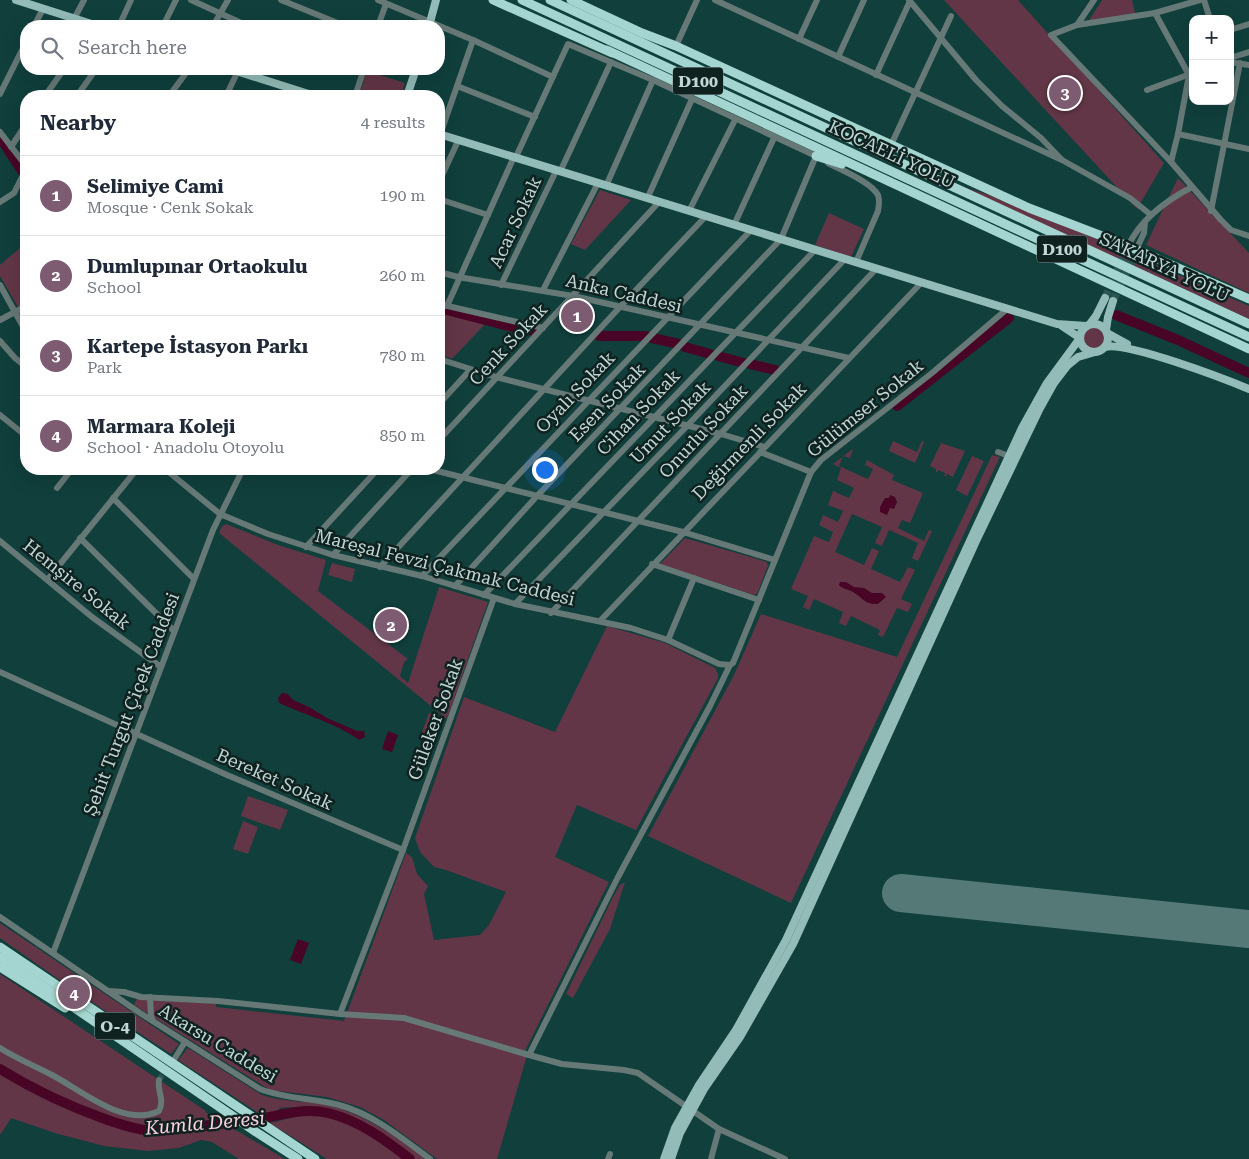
<!DOCTYPE html>
<meta charset="utf-8">
<style>
:root{--surface:#fff;--page:#f6f6f7;--text:#1f2937;--muted:#747a83;--line:#e0e1e3;--accent:#7d5c71}
body{margin:0;font-family:"Roboto Serif",serif;background:var(--page);color:var(--text)}
.controls{position:absolute;right:15px;top:15px;display:grid;overflow:hidden;border-radius:10px;box-shadow:0 5px 20px #0002}
.controls button{width:45px;height:45px;display:grid;place-items:center;padding:0;border:0;border-bottom:1px solid var(--line);background:var(--surface);color:var(--text);font:25px sans-serif}
.you{position:absolute;left:544px;top:469px;width:18px;height:18px;margin:-12px;border:4px solid #fff;border-radius:50%;background:#1a73e8;box-shadow:0 0 0 8px #1a73e833}
.badge{display:grid;place-items:center;width:32px;height:32px;border-radius:50%;background:var(--accent);color:#fff;font-size:16px;font-weight:700}
.pin{position:absolute;translate:-50% -50%;border:2px solid #fff;box-shadow:0 1px 5px #0006}
.list{margin:0;padding:0;list-style:none}
h2{display:flex;justify-content:space-between;align-items:center;height:65px;margin:0;padding:0 20px;font-size:21px}
h2 small{font-size:16px;font-weight:400;color:var(--muted)}
.list li{display:grid;grid-template-columns:32px 1fr auto;gap:15px;align-items:center;box-sizing:border-box;height:80px;padding:0 20px;border-top:1px solid var(--line)}
.list b{display:block;font-size:19px;white-space:nowrap}
.list p{margin:0;font-size:16px;white-space:nowrap;color:var(--muted)}
.list em{font-size:16px;font-style:normal;color:var(--muted)}
.icon{flex:none;width:28px;height:28px;fill:none;stroke:currentColor;stroke-width:2;stroke-linecap:round;stroke-linejoin:round}
.map{position:relative;flex:none;width:1249px;height:1159px;overflow:hidden}
.search{position:absolute;background:var(--surface);box-shadow:0 5px 20px #0002;left:20px;top:20px;width:425px;height:55px;display:flex;align-items:center;gap:12px;box-sizing:border-box;padding:0 18px;border-radius:20px;color:var(--muted);font-size:19px}
.panel{position:absolute;background:var(--surface);box-shadow:0 5px 20px #0002;left:20px;top:90px;width:425px;height:385px;border-radius:20px}
.map>svg:first-child{display:block}
.green{fill:#623646}
.water{fill:#490526}
.lines{fill:none;stroke-linecap:round;stroke-linejoin:round}
.river{stroke:#490526;stroke-width:10}
.runway{stroke:#547976;stroke-width:38}
.minor-tunnel{stroke:#2a5653;stroke-width:6;stroke-dasharray:6 3;stroke-linecap:butt}
.major-tunnel{stroke:#2a5653;stroke-width:8;stroke-dasharray:8 4;stroke-linecap:butt}
.minor{stroke:#667977;stroke-width:6}
.major{stroke:#93bbb7;stroke-width:8}
.highway{stroke:#a5d5d0;stroke-width:9}
.labels{text-anchor:middle;dominant-baseline:central;stroke-width:5;stroke-linejoin:round;paint-order:stroke}
.shield{fill:#0f2220;stroke:#8ba19f;stroke-width:1}
.shield-label{font-size:16px;font-weight:bold;fill:#c0d7d5}
.street-label{font-size:18px;fill:#c0d7d5;stroke:#0f2220}
.water-label{font-size:19px;font-style:italic;fill:#fcd0de;stroke:#0f2220}
</style>
<div class="map">
<svg width="1249" height="1159" viewBox="0 0 1249 1159">
<rect width="100%" height="100%" fill="#103f3c"/>
<g class="green">
<polygon points="944,0 1018,0 1164,163 1137,209"/>
<polygon points="1102,0 1132,0 1135,13 1088,22"/>
<polygon points="367,71 405,83 401,96 359,96"/>
<polygon points="1178,178 1249,253 1249,293 1146,245"/>
<polygon points="959,186 1010,201 1249,306 1249,319"/>
<polygon points="600,190 631,200 585,250 571,244"/>
<polygon points="829,213 864,229 851,257 815,245"/>
<polygon points="26,243 26,302 18,307 0,276 0,265"/>
<polygon points="439,308 488,321 452,359 439,354"/>
<circle cx="1094" cy="338" r="12"/>
<polygon points="893,441 917,452 922,441 924,442 915,463 889,451"/>
<polygon points="941,443 965,451 953,477 947,474 946,476 944,476 945,473 938,470 937,472 936,472 936,469 930,466"/>
<polygon points="853,449 850,458 843,456 839,466 868,479 873,469 865,465 867,460 894,475 892,480 923,493 910,523 902,520 898,528 924,541 929,530 932,531 918,561 912,558 918,543 889,530 882,546 875,543 882,527 852,514 835,552 864,565 872,548 879,551 871,569 900,582 908,567 915,570 901,599 912,604 908,612 897,608 883,637 878,635 880,630 851,616 846,626 839,623 843,612 814,599 809,610 803,607 808,596 791,589 814,536 829,542 833,532 819,525 823,515 838,522 843,511 828,505 833,491 849,498 854,488 837,480 841,468 833,464"/>
<polygon points="992,455 1000,457 791,903 648,836 734,675 761,614 897,657"/>
<polygon points="972,456 984,461 967,496 956,490"/>
<polygon points="226,524 278,545 326,560 318,591 408,659 404,662 400,676 408,683 439,587 488,602 447,719 219,533 222,526"/>
<polygon points="685,538 767,562 768,566 757,594 754,595 660,564"/>
<polygon points="332,563 355,569 352,582 328,575"/>
<polygon points="607,626 665,643 715,668 718,674 718,678 636,830 577,805 555,857 609,882 526,1049 526,1059 497,1159 437,1159 384,1120 360,1107 327,1097 270,1090 134,1005 138,996 216,1001 216,1007 344,1021 406,853 412,857 417,874 428,886 424,894 434,940 480,935 489,925 506,892 446,870 434,867 420,852 415,838 464,697 555,732"/>
<polygon points="429,713 442,717 432,744 419,740"/>
<polygon points="248,796 288,810 280,830 241,816"/>
<polygon points="243,821 258,827 248,854 233,849"/>
<polygon points="625,882 610,929 573,998 566,994 613,897 620,885"/>
<polygon points="0,923 179,1044 171,1054 75,991 0,938"/>
<polygon points="0,974 206,1111 205,1112 285,1159 239,1159 212,1142 201,1140 179,1148 148,1151 104,1146 55,1133 11,1118 1,1134 0,1133"/>
<path d="M 188,1048 L 262,1095 C 285,1103 311,1100 334,1107 C 369,1116 399,1140 429,1159 L 415,1159 L 373,1128 L 354,1118 L 334,1111 L 312,1107 L 291,1107 L 280,1108 L 274,1113 L 260,1114 L 178,1060 Z"/>
<path d="M 307,1114 C 352,1119 370,1133 405,1159 L 327,1159 L 270,1123 Z"/>
</g>
<g class="water">
<polygon points="890,495 895,497 897,502 894,509 890,508 887,515 880,512 880,507 885,498 889,498"/>
<path d="M 840,582 L 846,582 L 854,587 L 864,588 L 872,593 L 882,593 L 886,597 L 878,604 C 865,605 863,598 853,592 C 848,589 842,589 839,585 Z"/>
<path d="M 282,693 L 288,694 L 293,700 L 309,707 L 327,718 L 357,731 L 364,731 L 365,737 L 359,740 C 336,723 305,715 279,703 L 278,698 Z"/>
<polygon points="388,731 398,735 392,752 382,749"/>
<polygon points="298,939 309,943 301,964 290,960"/>
</g>
<g class="lines">
<g class="river">
<polyline points="0,137 26,177"/>
<polyline points="439,308 516,328 535,331"/>
<polyline points="1116,315 1178,340 1249,373"/>
<polyline points="599,336 646,336"/>
<polyline points="652,338 679,344"/>
<polyline points="685,347 710,354"/>
<polyline points="718,356 744,363"/>
<polyline points="750,364 775,370"/>
<polyline points="897,406 1009,318"/>
<path d="M 0,1069 C 34,1090 68,1106 105,1119 C 123,1125 140,1131 158,1131 C 191,1127 224,1124 257,1119 C 281,1116 303,1107 328,1113 C 360,1121 384,1139 410,1159"/>
</g>
<polyline class="runway" points="901,893 1249,929"/>
<polyline class="minor-tunnel" points="159,1080 174,1059"/>
<g class="major-tunnel">
<polyline points="1105,298 1128,246"/>
<polyline points="1113,301 1136,250"/>
</g>
<g class="minor">
<polyline points="191,0 248,26"/>
<polyline points="281,0 345,26"/>
<polyline points="378,0 473,40 553,77"/>
<polyline points="715,0 1062,160"/>
<polyline points="909,0 976,80 1002,106 1041,138 1062,160 1130,198 1151,215"/>
<polyline points="1094,0 1077,25 1155,13 1200,0"/>
<polyline points="1204,0 1210,19"/>
<polyline points="1155,13 1189,75 1178,134 1171,162 1221,220 1231,230 1249,236"/>
<polyline points="74,19 84,0"/>
<polyline points="1077,25 1051,35 1171,162"/>
<polyline points="34,26 43,9"/>
<polyline points="119,26 131,0"/>
<polyline points="163,26 176,0"/>
<polyline points="213,26 228,0"/>
<polyline points="378,26 386,4"/>
<polyline points="1230,30 1249,24"/>
<polyline points="799,39 817,0"/>
<polyline points="676,46 697,0"/>
<polyline points="838,57 864,0"/>
<polyline points="1230,58 1249,52"/>
<polyline points="1230,62 1249,65"/>
<polyline points="352,69 363,73"/>
<polyline points="876,75 910,1"/>
<polyline points="457,86 535,117"/>
<polyline points="1147,90 1193,73"/>
<polyline points="0,94 26,42"/>
<polyline points="45,96 64,69"/>
<polyline points="77,96 96,69"/>
<polyline points="169,96 189,69"/>
<polyline points="226,96 238,71"/>
<polyline points="355,96 364,69"/>
<polyline points="0,132 26,166"/>
<polyline points="1178,134 1249,149"/>
<polyline points="440,135 473,40"/>
<polyline points="891,145 951,16"/>
<polyline points="11,147 26,124"/>
<path d="M 828,163 C 841,170 871,182 878,195 C 880,200 879,205 878,211 L 856,262"/>
<polyline points="560,172 611,62"/>
<polyline points="439,182 458,141"/>
<polyline points="606,186 653,80"/>
<polyline points="439,199 488,215"/>
<polyline points="647,199 692,99"/>
<polyline points="0,202 14,193 26,169"/>
<polyline points="689,211 735,120"/>
<polyline points="1211,211 1240,63"/>
<polyline points="734,225 774,138"/>
<path d="M 1128,246 C 1141,219 1165,201 1192,187"/>
<polyline points="1136,250 1144,233 1145,223"/>
<polyline points="439,272 458,277 573,296 849,358"/>
<polyline points="0,285 26,332"/>
<polyline points="501,285 556,171"/>
<polyline points="543,290 598,183"/>
<polyline points="439,304 543,328"/>
<polyline points="447,306 513,159"/>
<polyline points="0,320 26,306"/>
<polyline points="0,341 15,358 26,367"/>
<polyline points="439,359 496,377 721,434 764,447"/>
<polyline points="439,404 470,370"/>
<polyline points="0,415 26,436"/>
<polyline points="439,440 659,202"/>
<polyline points="760,452 811,472"/>
<polyline points="998,452 1009,456"/>
<polyline points="165,469 220,514 268,534 333,555 422,576 515,604 631,628 668,640 719,664 730,665"/>
<polyline points="429,469 683,532 775,560"/>
<polyline points="57,488 72,469"/>
<polyline points="113,498 194,579"/>
<polyline points="80,538 174,631"/>
<polyline points="0,541 92,617 161,667"/>
<polyline points="306,547 378,469"/>
<polyline points="333,555 412,469"/>
<polyline points="652,564 759,600"/>
<polyline points="380,567 619,308 706,216"/>
<polyline points="422,576 751,230"/>
<polyline points="48,579 137,469"/>
<polyline points="455,586 537,496 781,239 816,156 653,80 568,44 515,159"/>
<polyline points="484,595 815,250"/>
<polyline points="515,604 687,426 845,259"/>
<polyline points="551,613 876,269"/>
<polyline points="600,621 921,283"/>
<polyline points="668,640 694,578"/>
<polyline points="0,672 227,775 403,850"/>
<path d="M 0,917 L 140,1013 L 260,1089 C 285,1099 313,1098 339,1105 C 373,1114 402,1138 430,1159"/>
<polyline points="53,953 213,530 243,469"/>
<polyline points="108,991 124,992 141,997 218,1001 340,1014 403,850 494,598"/>
<polyline points="150,997 151,1016 153,1021"/>
<polyline points="340,1014 404,1018 529,1055"/>
<path d="M 0,1048 C 17,1059 35,1066 52,1075 C 81,1090 124,1128 159,1111 C 165,1099 157,1092 159,1080"/>
<polyline points="175,1058 185,1042"/>
<polyline points="719,1129 638,1073 624,1070 562,1064 529,1055 617,879 710,706 730,665 733,663 811,472 821,460 932,373 1007,309"/>
<polyline points="608,1159 610,1154"/>
<polyline points="711,1159 719,1129 785,1159"/>
</g>
<g class="major">
<polyline points="16,0 98,26"/>
<polyline points="429,26 436,0"/>
<polyline points="230,69 315,96"/>
<polyline points="407,96 416,69"/>
<polyline points="439,134 1057,324 1086,326"/>
<circle cx="1094" cy="338" r="14"/>
<polyline points="1090,324 1096,316 1105,298"/>
<polyline points="1106,330 1108,317 1113,301"/>
<polyline points="1107,333 1127,344"/>
<path d="M 1105,347 C 1126,341 1225,379 1249,389"/>
<polyline points="664,1159 675,1128 699,1085 736,1030 786,940 1022,428 1047,383 1080,338 1062,326"/>
<polyline points="671,1159 680,1133 704,1089 740,1037 793,944 976,541 1040,408 1054,383 1067,366 1078,357 1095,352"/>
</g>
<g class="highway">
<polyline points="493,0 612,53"/>
<polyline points="522,0 1249,337"/>
<polyline points="550,0 1249,324"/>
<polyline points="571,0 642,33 676,46 1029,208 1128,246 1249,299"/>
<polyline points="607,50 1249,349"/>
<polyline points="816,156 842,164"/>
<polyline points="0,947 315,1159"/>
<polyline points="0,957 256,1132 298,1159"/>
<polyline points="0,967 65,1008"/>
</g>
</g>
<g class="labels">
<g class="shield">
<rect x="673" y="67.5" width="50" height="27" rx="4"/>
<rect x="1037" y="235.5" width="50" height="27" rx="4"/>
<rect x="95" y="1012.5" width="40" height="27" rx="4"/>
</g>
<g class="shield-label">
<text x="698" y="81">D100</text>
<text x="1062" y="249">D100</text>
<text x="115" y="1026">O-4</text>
</g>
<g class="street-label">
<text transform="translate(892 154) rotate(25)">KOCAELİ YOLU</text>
<text transform="translate(515 222) rotate(-65)">Acar Sokak</text>
<text transform="translate(1165 267) rotate(25)">SAKARYA YOLU</text>
<text transform="translate(624 293) rotate(13)">Anka Caddesi</text>
<text transform="translate(508 344) rotate(-47)">Cenk Sokak</text>
<text transform="translate(575 392) rotate(-46)">Oyalı Sokak</text>
<text transform="translate(607 402) rotate(-46)">Esen Sokak</text>
<text transform="translate(865 408) rotate(-39)">Gülümser Sokak</text>
<text transform="translate(638 412) rotate(-46)">Cihan Sokak</text>
<text transform="translate(670 422) rotate(-46)">Umut Sokak</text>
<text transform="translate(703 431) rotate(-47)">Onurlu Sokak</text>
<text transform="translate(749 441) rotate(-46)">Değirmenli Sokak</text>
<text transform="translate(445 567) rotate(14)">Mareşal Fevzi Çakmak Caddesi</text>
<text transform="translate(77 584) rotate(39)">Hemşire Sokak</text>
<text transform="translate(131 704) rotate(-69)">Şehit Turgut Çiçek Caddesi</text>
<text transform="translate(435 719) rotate(-70)">Güleker Sokak</text>
<text transform="translate(275 779) rotate(24)">Bereket Sokak</text>
<text transform="translate(218 1043) rotate(31)">Akarsu Caddesi</text>
</g>
<g class="water-label">
<text transform="translate(205 1123) rotate(-5)">Kumla Deresi</text>
</g>
</g>
</svg>
<div class="controls">
<button>+</button>
<button>−</button>
</div>
<div class="you"></div>
<div class="pin badge" style="left:577px;top:316px">1</div>
<div class="pin badge" style="left:391px;top:625px">2</div>
<div class="pin badge" style="left:1065px;top:93px">3</div>
<div class="pin badge" style="left:74px;top:993px">4</div>
<div class="search"><svg class="icon" aria-label="search" viewBox="0 0 24 24"><circle cx="10" cy="10" r="6"/><path d="M15 15l6 6"/></svg>Search here</div>
<section class="panel">
<h2>Nearby<small>4 results</small></h2>
<ul class="list">
<li><span class="badge">1</span><div><b>Selimiye Cami</b><p>Mosque · Cenk Sokak</p></div><em>190 m</em></li>
<li><span class="badge">2</span><div><b>Dumlupınar Ortaokulu</b><p>School</p></div><em>260 m</em></li>
<li><span class="badge">3</span><div><b>Kartepe İstasyon Parkı</b><p>Park</p></div><em>780 m</em></li>
<li><span class="badge">4</span><div><b>Marmara Koleji</b><p>School · Anadolu Otoyolu</p></div><em>850 m</em></li>
</ul>
</section>
</div>
